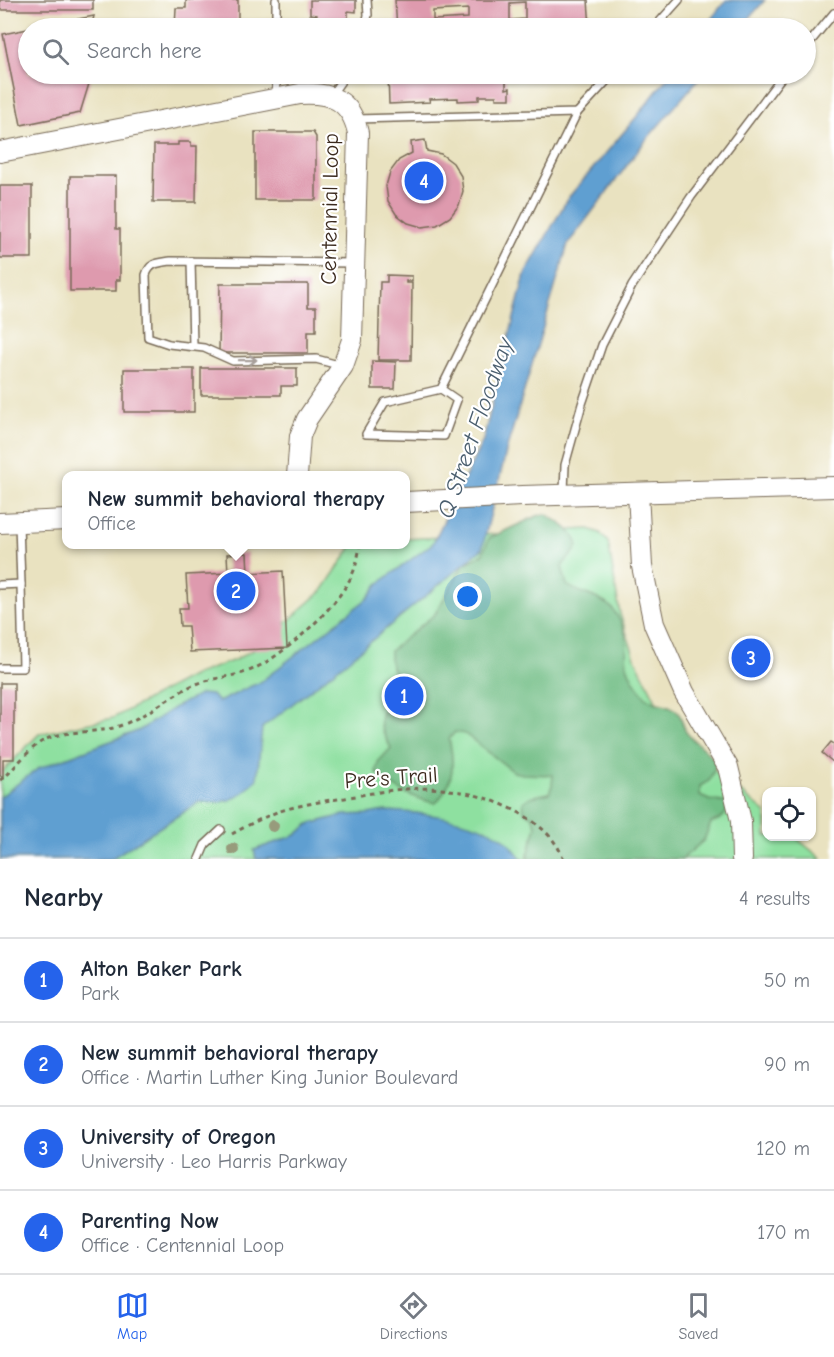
<!DOCTYPE html>
<meta charset="utf-8">
<style>
:root{--surface:#fff;--page:#f6f6f7;--text:#1f2937;--muted:#747a83;--line:#e0e1e3;--accent:#2563eb}
body{margin:0;font-family:"Comic Neue",sans-serif;background:var(--page);color:var(--text)}
.controls{position:absolute;right:18px;bottom:18px;display:grid;overflow:hidden;border-radius:12px;box-shadow:0 2px 4px #0004}
.controls button{width:54px;height:54px;display:grid;place-items:center;padding:0;border:0;border-bottom:2px solid var(--line);background:var(--surface);color:var(--text);font:30px sans-serif}
.you{position:absolute;left:468px;top:597px;width:21px;height:21px;margin:-15px;border:4px solid #fff;border-radius:50%;background:#1a73e8;box-shadow:0 0 0 9px #1a73e833}
.badge{display:grid;place-items:center;width:39px;height:39px;border-radius:50%;background:var(--accent);color:#fff;font-size:20px;font-weight:700}
.pin{position:absolute;translate:-50% -50%;border:3px solid #fff;box-shadow:0 2px 6px #0006}
.popup{position:absolute;left:62px;top:471px;width:348px;height:78px;box-sizing:border-box;display:grid;place-content:center;border-radius:12px;background:var(--surface);filter:drop-shadow(0 2px 4px #0005);font-size:20px;white-space:nowrap;color:var(--muted)}
.popup b{font-size:22px;color:var(--text)}
.popup::after{content:'';position:absolute;left:50%;top:100%;margin-left:-12px;border:12px solid transparent;border-top-color:var(--surface)}
.list{margin:0;padding:0;list-style:none}
h2{display:flex;justify-content:space-between;align-items:center;height:78px;margin:0;padding:0 24px;font-size:26px}
h2 small{font-size:20px;font-weight:400;color:var(--muted)}
.list li{display:grid;grid-template-columns:39px 1fr auto;gap:18px;align-items:center;box-sizing:border-box;height:84px;padding:0 24px;border-top:2px solid var(--line)}
.list b{display:block;font-size:22px;white-space:nowrap}
.list p{margin:0;font-size:20px;white-space:nowrap;color:var(--muted)}
.list em{font-size:20px;font-style:normal;color:var(--muted)}
.icon{flex:none;width:33px;height:33px;fill:none;stroke:currentColor;stroke-width:2;stroke-linecap:round;stroke-linejoin:round}
.map{position:relative;flex:none;width:834px;height:859px;overflow:hidden}
.search{position:absolute;background:var(--surface);box-shadow:0 2px 4px #0004;left:18px;right:18px;top:18px;height:66px;display:flex;align-items:center;gap:15px;box-sizing:border-box;padding:0 21px;border-radius:33px;color:var(--muted);font-size:22px}
.sheet{height:414px;background:var(--surface)}
nav{display:flex;justify-content:space-around;align-items:center;box-sizing:border-box;height:84px;border-top:2px solid var(--line);background:var(--surface);font-size:16px;color:var(--muted)}
nav a{display:grid;justify-items:center;gap:3px}
nav .on{color:var(--accent)}
.map>svg:first-child{display:block}
.green{fill:#8ee0a0;stroke:#64855f;stroke-width:1.5}
.forest{fill:#72be86;stroke:#567452;stroke-width:1.5}
.water{fill:#5e9fd1;stroke:#4c6478;stroke-width:1.5}
.building{fill:#de9aae;fill-rule:evenodd}
.lines{fill:none;stroke-linecap:round;stroke-linejoin:round}
.lane-casing{stroke:#786a57;stroke-width:10}
.secondary-casing{stroke:#786a57;stroke-width:22}
.path{stroke:#786a57;stroke-width:3;stroke-dasharray:4.5 4.5;stroke-linecap:butt}
.lane{stroke:#fff;stroke-width:7}
.secondary{stroke:#fff;stroke-width:20}
.tree{fill:#979b7c}
.oneway{stroke:#a79f9a}
.labels{text-anchor:middle;dominant-baseline:central;stroke-width:4.5;stroke-linejoin:round;paint-order:stroke}
.street-label{font-size:22px;fill:#3b2a1e;stroke:#fff}
.water-label{font-size:24px;font-style:italic;fill:#4b5f6f;stroke:#fff}
</style>
<div class="map">
<svg width="834" height="859" viewBox="0 0 834 859">
<rect width="100%" height="100%" fill="#fff"/>
<filter id="ink" filterUnits="userSpaceOnUse"><feTurbulence type="fractalNoise" baseFrequency=".0167" numOctaves="2"/><feDisplacementMap in="SourceGraphic" scale="12" xChannelSelector="R" yChannelSelector="G"/><feConvolveMatrix kernelMatrix="1 2 1 2 8 2 1 2 1" color-interpolation-filters="sRGB"/></filter>
<filter id="wash" filterUnits="userSpaceOnUse"><feTurbulence type="fractalNoise" baseFrequency=".008" numOctaves="4" result="noise"/><feDisplacementMap in="SourceGraphic" scale="24" xChannelSelector="R" yChannelSelector="G"/><feGaussianBlur stdDeviation="1.35" result="paint"/><feColorMatrix in="noise" values="0 0 0 0 0 0 0 0 0 0 0 0 0 0 0 0 0 1.4 0 .05"/><feComposite in="paint" operator="in"/></filter>
<g filter="url(#wash)">
<rect width="100%" height="100%" fill="#e9e2c0"/>
<polygon class="green" points="589,529 600,533 608,542 620,614 635,658 664,717 697,756 766,813 766,836 795,837 822,859 0,859 0,774 39,734 113,718 194,675 235,660 260,646 322,591 353,545 406,544 406,539"/>
<path class="forest" d="M 546,514 C 559,522 574,530 578,546 C 574,555 567,558 562,567 L 567,585 C 579,593 596,596 608,605 C 616,610 624,628 626,637 C 628,646 625,656 627,665 C 630,676 638,689 646,697 C 653,705 662,702 671,707 C 683,713 681,722 685,730 C 690,740 709,751 717,763 L 709,781 L 700,786 L 700,796 L 709,800 L 728,803 C 727,816 722,819 711,823 L 704,840 L 682,859 L 527,859 L 536,826 L 532,816 L 524,812 L 523,802 L 530,797 L 549,793 L 552,785 L 553,775 L 523,774 L 514,772 L 465,734 L 455,732 L 449,739 C 455,764 454,783 436,803 C 414,799 391,788 376,772 L 378,762 L 391,748 C 385,737 375,721 384,710 C 389,703 396,698 401,691 L 390,662 L 390,651 L 435,614 L 464,564 L 482,555 L 489,538 L 537,516 Z"/>
<g class="water">
<polygon points="726,0 765,0 741,28 704,28"/>
<path d="M 670,74 L 703,74 L 646,140 L 568,244 L 507,448 L 482,549 L 346,662 L 262,728 L 257,779 L 243,793 L 230,800 L 220,802 L 199,802 L 111,859 L 0,859 L 0,797 L 39,768 L 140,730 L 175,707 L 201,694 L 212,695 L 218,702 C 233,696 244,688 259,683 L 368,598 L 378,584 L 433,543 L 483,440 L 525,274 L 568,198 L 638,115 Z"/>
<path d="M 385,811 C 419,812 473,818 503,838 C 510,843 516,852 522,859 L 256,859 L 254,850 L 296,835 L 309,824 L 344,815 L 368,814 Z"/>
</g>
<g id="blocks">
<g class="building">
<rect x="0" y="0" width="93" height="10"/>
<polygon points="186,0 238,0 238,28 175,28 176,8 186,8"/>
<polygon points="310,0 356,0 356,12 348,11 348,28 317,28 317,15 310,14"/>
<path d="M 395,0 L 588,0 L 590,28 L 397,28 ZM 525,2 L 525,19 L 510,20 L 510,3 ZM 468,9 L 468,18 L 433,20 L 433,11 Z"/>
<polygon points="94,16 91,28 36,28 36,27"/>
<polygon points="28,29 28,74 92,74 80,113 21,125 3,34"/>
<polygon points="388,74 506,74 506,89 510,88 510,99 496,99 496,96 479,96 479,100 458,101 458,98 429,99 430,102 389,104"/>
<polygon points="255,132 313,132 316,137 316,200 255,200"/>
<polygon points="425,140 427,151 441,154 453,163 461,176 463,191 459,205 450,217 437,225 422,227 408,223 396,214 388,201 386,186 390,172 399,160 412,153 411,142"/>
<polygon points="178,142 191,142 191,146 197,146 196,202 153,202 154,145 178,145"/>
<polygon points="70,176 116,176 116,229 120,229 120,280 116,280 116,291 70,291"/>
<rect x="0" y="186" width="32" height="72"/>
<polygon points="387,275 412,276 412,281 406,281 406,283 412,283 411,360 378,360 380,282 387,282"/>
<polygon points="220,284 308,284 308,307 316,307 316,331 308,331 308,353 219,353"/>
<polygon points="372,361 396,362 395,389 372,389"/>
<polygon points="201,368 297,368 297,386 281,386 281,395 201,395"/>
<rect x="124" y="369" width="70" height="43"/>
<polygon points="247,553 248,573 283,571 287,648 190,652 188,626 180,626 179,608 188,608 186,575 228,573 227,554"/>
<polygon points="0,683 14,683 14,759 3,759 3,776 0,776"/>
<polygon points="831,742 834,744 834,763 822,753"/>
</g>
</g>
</g>
<g filter="url(#ink)">
<use href="#blocks" fill-opacity="0" stroke="#786a57" stroke-width="1.5"/>
<g class="lines">
<g class="lane-casing">
<g id="lane">
<polyline points="276,28 276,0"/>
<polyline points="365,28 368,15 367,0"/>
<polyline points="654,28 679,0"/>
<polyline points="806,47 834,13"/>
<polyline points="332,94 346,74"/>
<polyline points="276,97 276,74"/>
<polyline points="356,119 577,113 613,74"/>
<polyline points="191,261 193,346"/>
<path d="M 342,366 L 316,359 L 233,361 L 204,348 L 169,344 L 148,337 L 146,275 C 150,262 159,263 171,261 L 352,263"/>
<polyline points="441,389 457,400 444,436 366,434 385,402 441,389 577,113"/>
<polyline points="564,492 565,465 582,404 602,345 632,286 691,197 784,74"/>
<polyline points="0,585 21,584 19,524"/>
<polyline points="0,668 23,668 21,584"/>
<polyline points="199,859 205,845 221,830"/>
</g>
</g>
<g class="secondary-casing">
<g id="secondary">
<path d="M 0,152 L 300,94 C 331,92 351,100 358,133 L 352,340 L 343,366 L 307,419 L 300,436 L 297,476"/>
<polyline points="638,493 642,566 654,624 684,692 728,767 741,821 742,859"/>
<polyline points="406,502 522,496 834,487"/>
<polyline points="0,523 67,520"/>
</g>
</g>
<g class="path">
<path d="M 0,780 L 6,776 C 16,766 26,753 38,744 C 58,729 90,734 113,728 C 141,720 164,700 189,687 C 208,678 227,678 246,672 C 279,661 338,607 352,575 C 356,567 359,554 360,544"/>
<path d="M 232,834 C 246,826 262,818 277,812 C 299,805 323,801 345,798 C 376,792 410,786 441,789 C 478,792 533,811 555,843 C 559,848 561,854 564,859"/>
</g>
<use href="#lane" class="lane"/>
<use href="#secondary" class="secondary"/>
</g>
<g class="tree">
<circle cx="273" cy="826" r="6"/>
<circle cx="233" cy="849" r="6"/>
</g>
<defs><path id="oneway-shaft" d="M-6 0H5M1.5-3L5.5 0L1.5 3" fill="none" stroke-width="1.6" stroke-linecap="round" stroke-linejoin="round" transform="scale(1.5)"/></defs>
<use class="oneway" href="#oneway-shaft" transform="translate(248 360) rotate(-1)"/>
</g>
<g class="labels">
<g class="street-label">
<text transform="translate(330 209) rotate(-89)">Centennial Loop</text>
<text transform="translate(391 778) rotate(-4)">Pre's Trail</text>
</g>
<g class="water-label">
<text transform="translate(475 428) rotate(-71)">Q Street Floodway</text>
</g>
</g>
</svg>
<div class="controls">
<button><svg class="icon" aria-label="locate" viewBox="0 0 24 24"><circle cx="12" cy="12" r="6"/><path d="M12 2v4M12 18v4M2 12h4M18 12h4"/></svg></button>
</div>
<div class="you"></div>
<div class="pin badge" style="left:404px;top:696px">1</div>
<div class="pin badge" style="left:236px;top:591px">2</div>
<div class="popup"><b>New summit behavioral therapy</b>Office</div>
<div class="pin badge" style="left:751px;top:658px">3</div>
<div class="pin badge" style="left:424px;top:181px">4</div>
<div class="search"><svg class="icon" aria-label="search" viewBox="0 0 24 24"><circle cx="10" cy="10" r="6"/><path d="M15 15l6 6"/></svg>Search here</div>
</div>
<section class="sheet">
<h2>Nearby<small>4 results</small></h2>
<ul class="list">
<li><span class="badge">1</span><div><b>Alton Baker Park</b><p>Park</p></div><em>50 m</em></li>
<li><span class="badge">2</span><div><b>New summit behavioral therapy</b><p>Office · Martin Luther King Junior Boulevard</p></div><em>90 m</em></li>
<li><span class="badge">3</span><div><b>University of Oregon</b><p>University · Leo Harris Parkway</p></div><em>120 m</em></li>
<li><span class="badge">4</span><div><b>Parenting Now</b><p>Office · Centennial Loop</p></div><em>170 m</em></li>
</ul>
</section>
<nav>
<a class="on"><svg class="icon" aria-label="map" viewBox="0 0 24 24"><path d="M3 6l6-2 6 2 6-2v14l-6 2-6-2-6 2zM9 4v14M15 6v14"/></svg>Map</a>
<a><svg class="icon" aria-label="directions" viewBox="0 0 24 24"><path d="M12 3l9 9-9 9-9-9zM9 14v-3h6M13 9l2 2-2 2"/></svg>Directions</a>
<a><svg class="icon" aria-label="saved" viewBox="0 0 24 24"><path d="M7 4h10v16l-5-4-5 4z"/></svg>Saved</a>
</nav>
